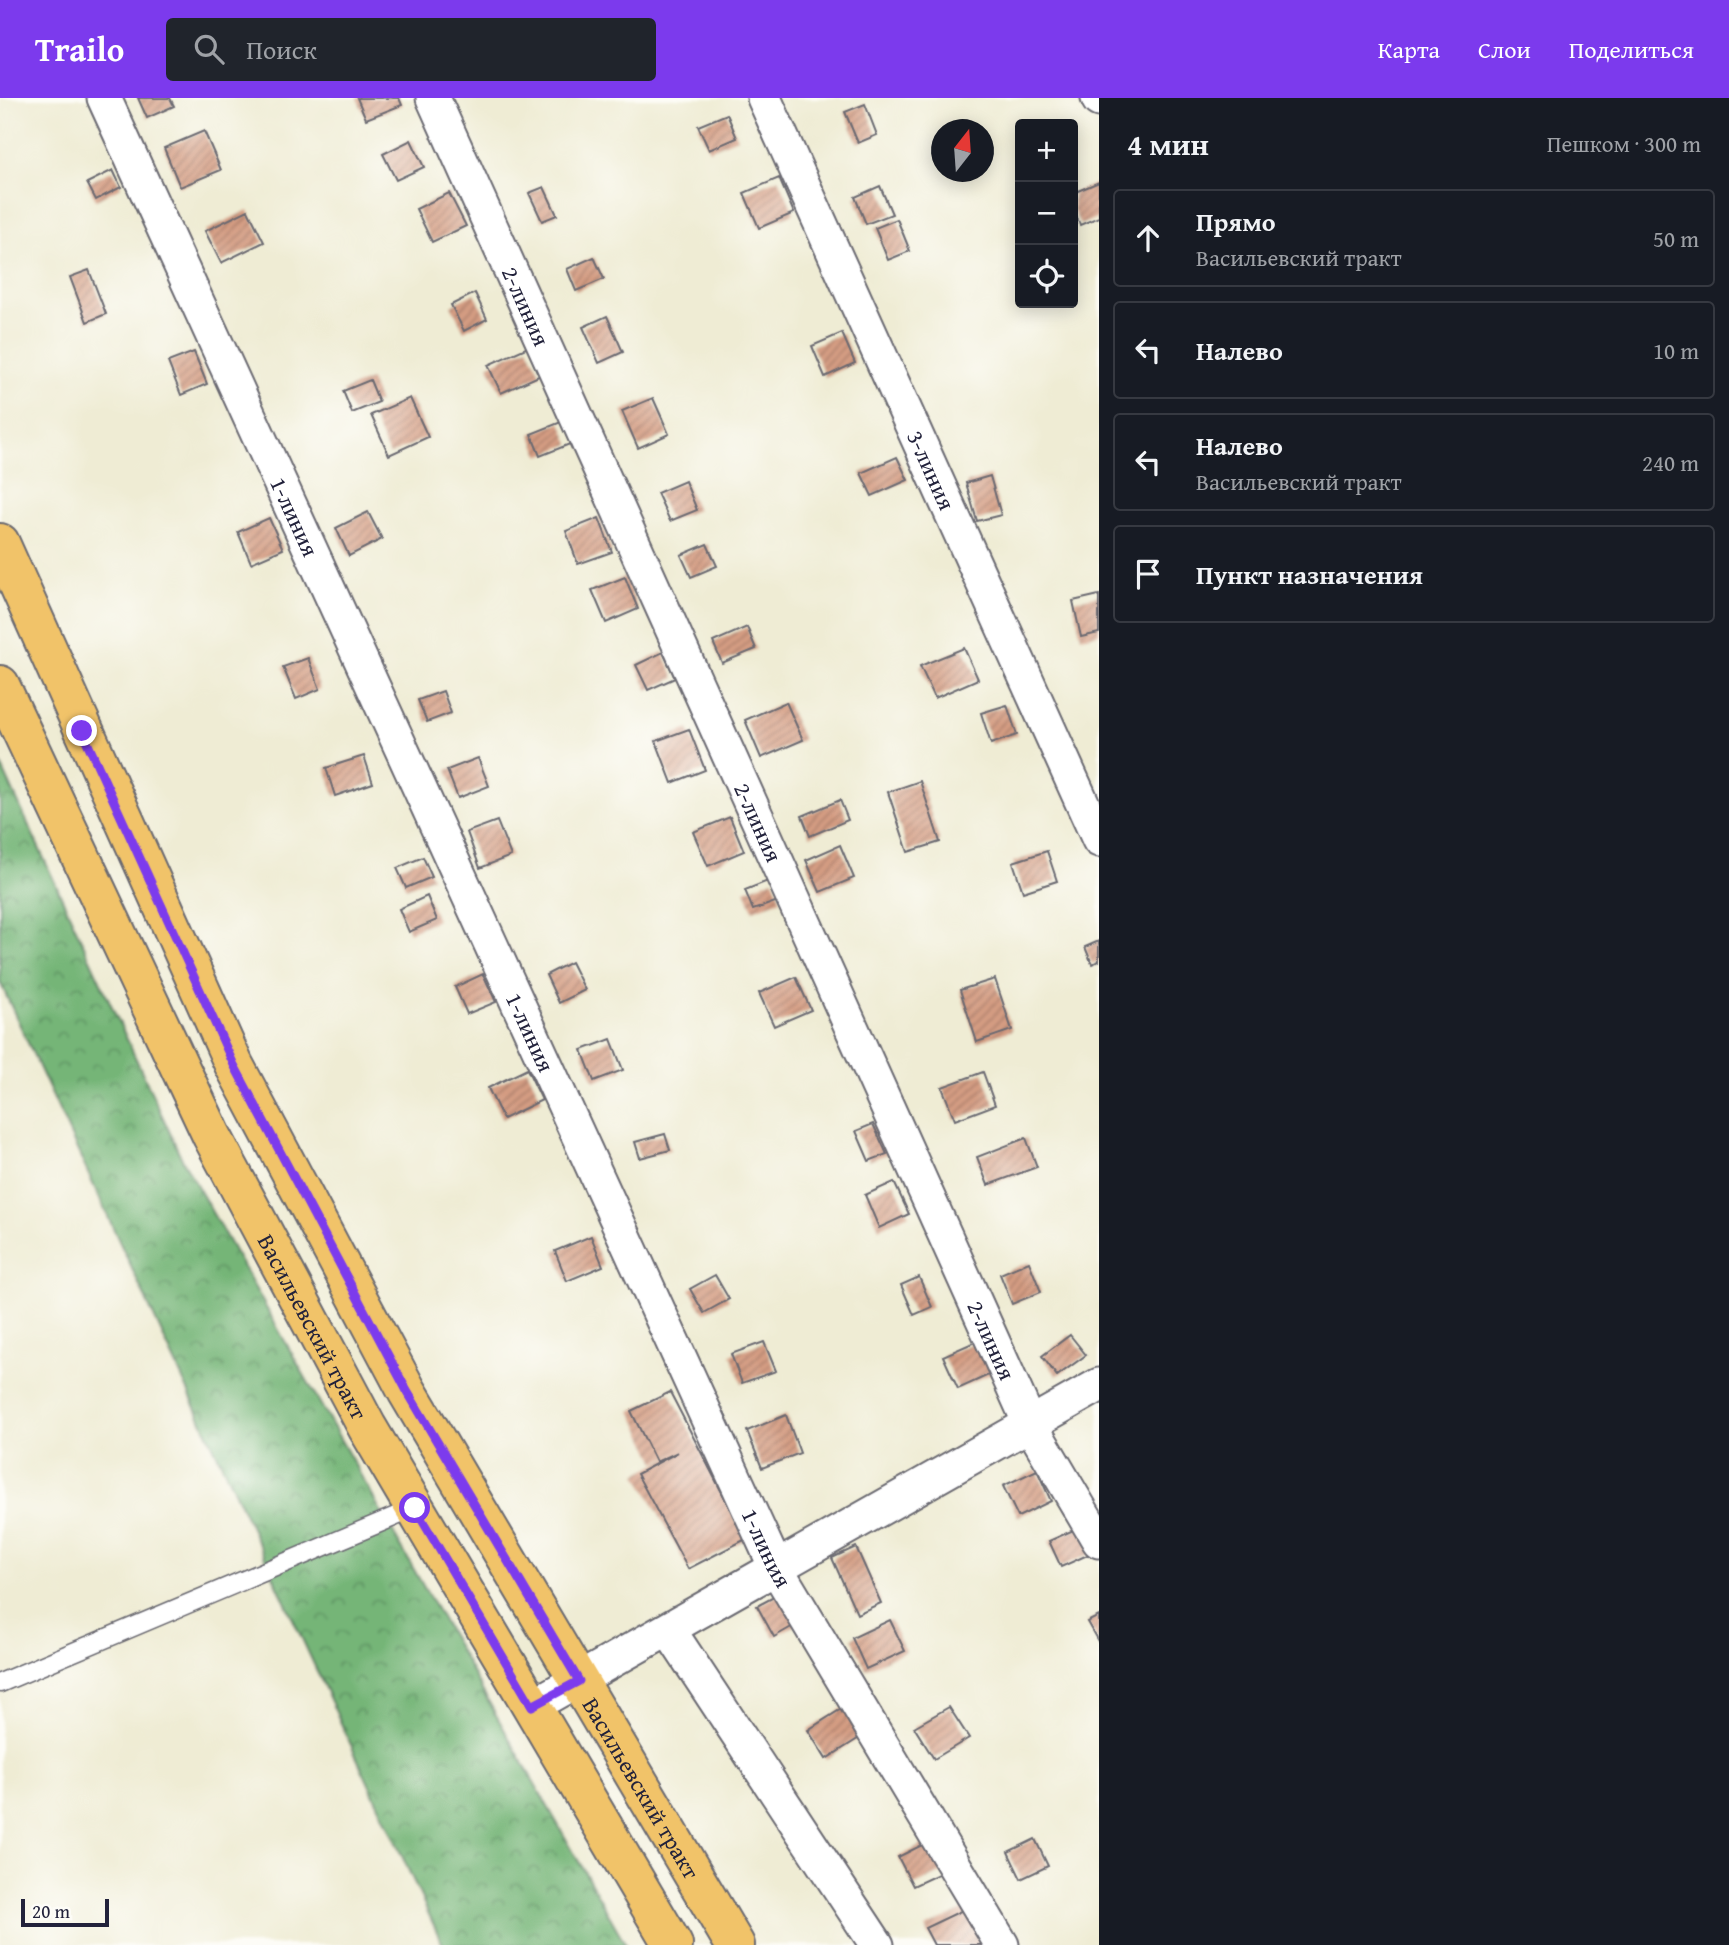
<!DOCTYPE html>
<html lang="ru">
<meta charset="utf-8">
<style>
:root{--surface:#171b24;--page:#20242c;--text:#f1f3f6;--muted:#9ea1a6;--line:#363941;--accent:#7c3aed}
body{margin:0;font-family:"Gentium Book Plus",serif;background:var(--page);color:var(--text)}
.controls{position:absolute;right:21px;top:21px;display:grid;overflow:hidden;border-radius:7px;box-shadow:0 4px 18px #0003}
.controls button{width:63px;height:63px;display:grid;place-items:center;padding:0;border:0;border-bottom:2px solid var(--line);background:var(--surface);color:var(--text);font:35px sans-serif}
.compass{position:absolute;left:931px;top:21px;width:63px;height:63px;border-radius:50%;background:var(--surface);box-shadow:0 4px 18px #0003;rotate:17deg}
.scale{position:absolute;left:21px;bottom:18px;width:88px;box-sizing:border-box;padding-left:7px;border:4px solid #22223b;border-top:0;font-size:19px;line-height:24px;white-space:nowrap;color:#22223b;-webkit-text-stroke:5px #fdfcf7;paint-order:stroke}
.stop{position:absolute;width:21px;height:21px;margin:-16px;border:5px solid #7c3aed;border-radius:50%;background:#fff}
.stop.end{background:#7c3aed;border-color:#fff;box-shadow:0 2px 7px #0008}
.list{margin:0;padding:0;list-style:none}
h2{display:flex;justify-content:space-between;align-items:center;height:91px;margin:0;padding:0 28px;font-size:30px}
h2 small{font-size:23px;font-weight:400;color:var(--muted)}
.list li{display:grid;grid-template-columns:46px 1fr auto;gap:21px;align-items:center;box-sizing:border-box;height:98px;margin:0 14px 14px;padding:0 14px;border:2px solid var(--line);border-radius:7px}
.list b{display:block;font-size:26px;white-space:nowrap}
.list p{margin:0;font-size:23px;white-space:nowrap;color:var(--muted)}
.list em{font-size:23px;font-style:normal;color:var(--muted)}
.icon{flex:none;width:38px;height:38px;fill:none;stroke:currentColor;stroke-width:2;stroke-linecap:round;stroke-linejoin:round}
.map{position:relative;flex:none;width:1099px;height:1847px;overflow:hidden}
header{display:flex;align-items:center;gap:42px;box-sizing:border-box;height:98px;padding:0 35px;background:var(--accent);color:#fff}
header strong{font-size:33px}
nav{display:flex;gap:38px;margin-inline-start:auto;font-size:24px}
.search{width:490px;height:63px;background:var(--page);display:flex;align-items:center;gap:18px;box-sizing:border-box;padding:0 24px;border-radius:7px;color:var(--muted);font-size:26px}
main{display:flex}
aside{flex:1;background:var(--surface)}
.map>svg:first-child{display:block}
.forest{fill:url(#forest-crowns);stroke:#4b6c59;stroke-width:2}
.building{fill:url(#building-hatch)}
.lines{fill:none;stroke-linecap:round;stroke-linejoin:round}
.service-casing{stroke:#6a6971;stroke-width:21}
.minor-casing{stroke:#6a6971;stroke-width:37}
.primary-casing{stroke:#6a6971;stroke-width:42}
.service{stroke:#fff;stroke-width:18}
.minor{stroke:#fff;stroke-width:33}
.primary{stroke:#f1c369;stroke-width:38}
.route{stroke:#7c3aed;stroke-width:9}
.labels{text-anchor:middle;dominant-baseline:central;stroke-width:5;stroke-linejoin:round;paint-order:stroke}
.street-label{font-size:23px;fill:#22223b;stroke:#fdfcf7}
</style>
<header>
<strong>Trailo</strong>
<div class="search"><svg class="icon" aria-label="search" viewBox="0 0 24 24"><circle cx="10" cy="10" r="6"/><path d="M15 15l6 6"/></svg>Поиск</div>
<nav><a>Карта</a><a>Слои</a><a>Поделиться</a></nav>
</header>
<main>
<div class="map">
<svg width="1099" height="1847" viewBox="0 0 1099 1847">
<defs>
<pattern id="forest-crowns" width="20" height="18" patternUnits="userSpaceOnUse" patternTransform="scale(1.75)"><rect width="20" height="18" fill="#74b577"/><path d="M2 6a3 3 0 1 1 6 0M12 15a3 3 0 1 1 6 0" fill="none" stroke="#5f9363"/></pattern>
<pattern id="building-hatch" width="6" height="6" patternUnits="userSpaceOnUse" patternTransform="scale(1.75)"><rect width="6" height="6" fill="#d49c82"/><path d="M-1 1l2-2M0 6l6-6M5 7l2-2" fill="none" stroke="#ac7f6c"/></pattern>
</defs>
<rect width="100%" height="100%" fill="#fdfcf7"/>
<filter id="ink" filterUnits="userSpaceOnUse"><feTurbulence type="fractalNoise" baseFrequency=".0143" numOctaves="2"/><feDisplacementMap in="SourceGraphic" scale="14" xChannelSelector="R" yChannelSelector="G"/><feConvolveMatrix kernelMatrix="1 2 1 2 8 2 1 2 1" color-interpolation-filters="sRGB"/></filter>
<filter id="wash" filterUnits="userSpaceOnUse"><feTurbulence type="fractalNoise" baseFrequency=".00686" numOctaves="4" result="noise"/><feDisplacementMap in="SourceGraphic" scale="28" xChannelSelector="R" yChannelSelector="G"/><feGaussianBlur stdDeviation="1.57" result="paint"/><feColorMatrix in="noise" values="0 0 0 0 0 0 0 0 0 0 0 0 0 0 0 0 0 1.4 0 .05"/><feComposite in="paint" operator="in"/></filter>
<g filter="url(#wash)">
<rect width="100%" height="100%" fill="#efecd4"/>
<polygon class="forest" points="0,665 182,1061 626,1847 443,1847 0,884"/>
<g id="blocks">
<g class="building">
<polygon points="138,0 170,0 174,8 147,20"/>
<polygon points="357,0 399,0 402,7 366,21"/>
<polygon points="865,6 877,37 858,45 845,14"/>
<polygon points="727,16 737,40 709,52 698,28"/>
<polygon points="204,33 221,72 180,89 164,50"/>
<polygon points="411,42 424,69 396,82 383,56"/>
<polygon points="113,72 121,89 96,102 87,85"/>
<polygon points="779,80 794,115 759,130 744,95"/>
<polygon points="1099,84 1099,119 1080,127 1073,111 1073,95"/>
<polygon points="880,88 892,116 866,126 855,99"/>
<polygon points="544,89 557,117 542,123 529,95"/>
<polygon points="449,95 466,128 432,144 416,111"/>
<polygon points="248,112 264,144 221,165 205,133"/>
<polygon points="897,121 910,153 888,162 875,130"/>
<polygon points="594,159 604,181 576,193 567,171"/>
<polygon points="89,172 106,216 87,224 70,179"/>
<polygon points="475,195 487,221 464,233 451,207"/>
<polygon points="607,218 623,254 599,265 583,229"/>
<polygon points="842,235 855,265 825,279 812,248"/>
<polygon points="528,249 541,277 501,295 488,267"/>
<polygon points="194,254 207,286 181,297 168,264"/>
<polygon points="370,282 379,304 352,315 343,293"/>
<polygon points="410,300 428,339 389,357 371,317"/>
<polygon points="653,300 669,336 638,350 622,313"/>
<polygon points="561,324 570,346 540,358 531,336"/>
<polygon points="897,359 908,382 872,398 861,375"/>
<polygon points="990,378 1001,417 977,423 966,385"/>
<polygon points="685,383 697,412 670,423 657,395"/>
<polygon points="368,414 382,441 349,458 336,430"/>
<polygon points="269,420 283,451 251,465 238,434"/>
<polygon points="599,420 612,454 578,466 566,433"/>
<polygon points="707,446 717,468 691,479 681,457"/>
<polygon points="625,479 638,511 606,525 592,492"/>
<polygon points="1099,497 1099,535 1081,539 1073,503"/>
<polygon points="747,529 756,551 722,565 713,544"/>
<polygon points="964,550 978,581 935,600 920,568"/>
<polygon points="663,554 675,580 648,592 636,567"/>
<polygon points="308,560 320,591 296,601 283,569"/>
<polygon points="443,593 451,615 427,624 418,602"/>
<polygon points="786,604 803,642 761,660 745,622"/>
<polygon points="1007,607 1017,637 991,646 981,615"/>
<polygon points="689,631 705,672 672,685 656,643"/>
<polygon points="364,658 373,685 335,698 326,670"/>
<polygon points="478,660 489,688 458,700 447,672"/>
<polygon points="920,683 940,744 908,754 888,694"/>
<polygon points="840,702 848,722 810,738 802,718"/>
<polygon points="730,719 744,753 708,768 693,734"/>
<polygon points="497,723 511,758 480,770 467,734"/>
<polygon points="840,747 854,780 820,794 806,762"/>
<polygon points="1047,753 1057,783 1023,794 1013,764"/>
<polygon points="423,759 432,779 406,790 397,770"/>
<polygon points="773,781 781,802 753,812 745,792"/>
<polygon points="427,798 437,822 409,834 399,811"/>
<polygon points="1099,843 1099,863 1092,866 1085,849"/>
<polygon points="571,864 585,892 559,905 546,877"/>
<polygon points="483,876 496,904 467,916 455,889"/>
<polygon points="796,879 811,912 774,928 759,895"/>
<polygon points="995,881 1012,932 977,944 960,892"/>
<polygon points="611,941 623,972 594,983 582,952"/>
<polygon points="527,971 542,1002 503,1021 488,990"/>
<polygon points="983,974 995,1007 955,1022 942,989"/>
<polygon points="873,1026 887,1056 869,1063 856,1033"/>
<polygon points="665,1036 670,1052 640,1060 635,1044"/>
<polygon points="1026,1040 1037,1069 988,1087 977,1059"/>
<polygon points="894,1084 909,1116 879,1130 865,1097"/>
<polygon points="591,1138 603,1168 567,1183 555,1153"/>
<polygon points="1029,1164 1041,1194 1012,1206 1000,1176"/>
<polygon points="715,1177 729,1201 704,1215 690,1191"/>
<polygon points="919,1179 932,1209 914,1217 901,1187"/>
<polygon points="1070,1237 1086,1257 1057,1278 1042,1258"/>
<polygon points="977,1243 993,1275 958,1291 943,1258"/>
<polygon points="764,1244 776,1273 742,1285 731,1256"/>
<polygon points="670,1294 746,1441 688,1471 637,1376 678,1354 656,1364 631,1313"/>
<polygon points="786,1317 800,1355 762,1370 747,1333"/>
<polygon points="1037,1372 1051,1403 1018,1419 1003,1388"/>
<polygon points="1080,1429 1092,1455 1061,1469 1049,1443"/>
<polygon points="856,1449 881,1505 857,1516 832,1460"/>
<polygon points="785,1493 802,1523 774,1539 757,1508"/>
<polygon points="1099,1518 1099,1545 1087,1524"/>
<polygon points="890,1522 905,1553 866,1571 852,1540"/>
<polygon points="846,1608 864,1637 826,1661 808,1632"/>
<polygon points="949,1609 969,1640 934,1661 914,1629"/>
<polygon points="1035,1741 1048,1768 1021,1781 1008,1754"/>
<polygon points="930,1743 945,1773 913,1788 898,1759"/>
<polygon points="971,1808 989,1847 934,1847 925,1830"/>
</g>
</g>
</g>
<g filter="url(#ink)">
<use href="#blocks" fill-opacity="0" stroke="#6a6971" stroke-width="2"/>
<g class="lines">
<g class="service-casing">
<polyline id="service" points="0,1585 415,1410"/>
</g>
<g class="minor-casing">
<g id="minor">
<path id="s1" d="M 104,0 L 776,1470 L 1002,1847"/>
<path id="s2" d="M 433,0 L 1030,1326 L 1099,1443"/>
<path id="s3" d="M 764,0 L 1099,742"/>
<polyline points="1098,0 1099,2"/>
<polyline points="669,1532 877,1847"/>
<polyline points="532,1608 1099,1287"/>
</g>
</g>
<g class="primary-casing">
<g id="primary">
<path id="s4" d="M 0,445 L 234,967 L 407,1293 L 735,1847"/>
<path id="s5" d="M 0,587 L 212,1038 L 367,1329 L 673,1847"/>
</g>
</g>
<use href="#service" class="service"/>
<use href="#minor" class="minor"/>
<use href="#primary" class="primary"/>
</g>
</g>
<g class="lines" filter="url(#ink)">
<polyline class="route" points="82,633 234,967 407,1293 579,1583 532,1608 415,1410"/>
</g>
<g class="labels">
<g class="street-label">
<text stroke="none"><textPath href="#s2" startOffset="228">2-линия</textPath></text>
<text stroke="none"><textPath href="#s3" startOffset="408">3-линия</textPath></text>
<text stroke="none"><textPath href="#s1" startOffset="460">1-линия</textPath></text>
<text stroke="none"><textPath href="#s2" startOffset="794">2-линия</textPath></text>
<text stroke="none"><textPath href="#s1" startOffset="1027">1-линия</textPath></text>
<text stroke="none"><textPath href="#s5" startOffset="714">Васильевский тракт</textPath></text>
<text stroke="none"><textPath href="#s2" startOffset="1362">2-линия</textPath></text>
<text stroke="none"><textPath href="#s1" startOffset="1594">1-линия</textPath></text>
<text stroke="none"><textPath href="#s4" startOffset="1402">Васильевский тракт</textPath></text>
</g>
</g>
</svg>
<div class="controls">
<button>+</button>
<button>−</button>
<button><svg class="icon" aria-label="locate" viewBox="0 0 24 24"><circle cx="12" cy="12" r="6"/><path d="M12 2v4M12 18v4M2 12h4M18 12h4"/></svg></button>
</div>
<svg class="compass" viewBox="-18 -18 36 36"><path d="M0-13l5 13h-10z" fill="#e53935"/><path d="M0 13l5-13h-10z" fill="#9ea1a6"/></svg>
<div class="scale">20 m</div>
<div class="stop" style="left:415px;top:1410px"></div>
<div class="stop end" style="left:82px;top:633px"></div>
</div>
<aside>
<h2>4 мин<small>Пешком · 300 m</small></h2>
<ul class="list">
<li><svg class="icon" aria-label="ahead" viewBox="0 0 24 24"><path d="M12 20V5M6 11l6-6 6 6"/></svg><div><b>Прямо</b><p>Васильевский тракт</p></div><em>50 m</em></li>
<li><svg class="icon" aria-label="left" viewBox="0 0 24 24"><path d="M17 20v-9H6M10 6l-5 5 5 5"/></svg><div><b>Налево</b></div><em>10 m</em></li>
<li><svg class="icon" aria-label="left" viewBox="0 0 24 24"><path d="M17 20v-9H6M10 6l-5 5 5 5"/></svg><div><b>Налево</b><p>Васильевский тракт</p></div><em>240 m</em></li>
<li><svg class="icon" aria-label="arrive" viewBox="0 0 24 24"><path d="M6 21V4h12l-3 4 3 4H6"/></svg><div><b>Пункт назначения</b></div></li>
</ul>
</aside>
</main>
